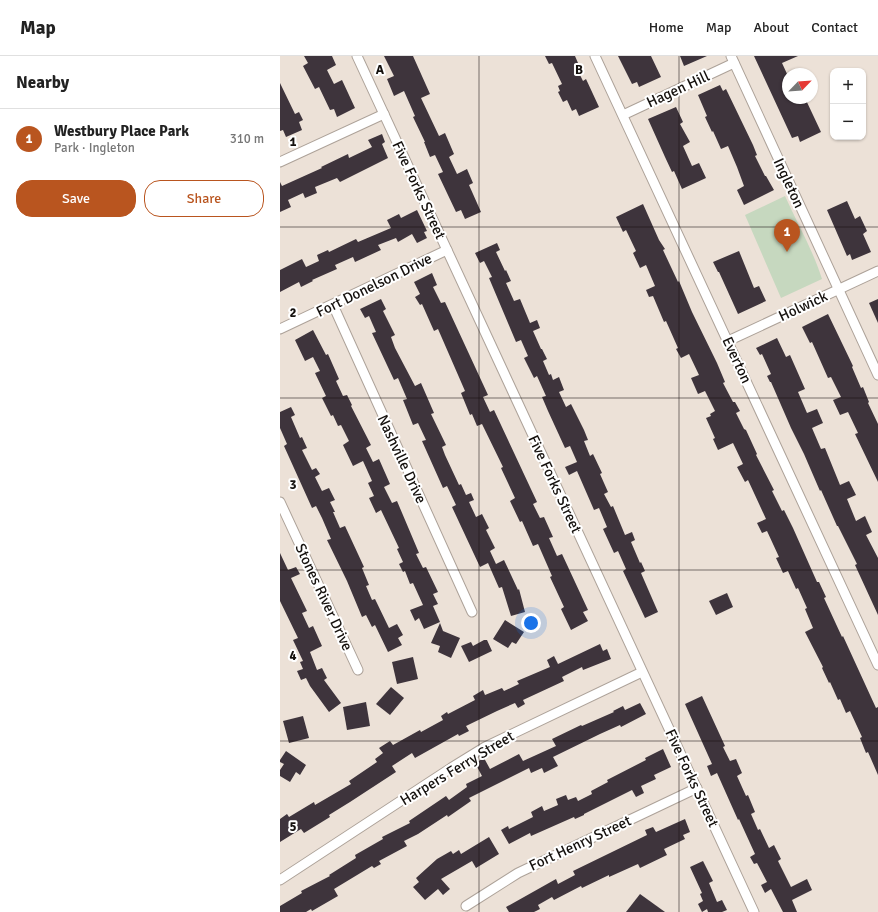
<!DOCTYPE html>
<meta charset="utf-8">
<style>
:root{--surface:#fff;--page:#f6f6f6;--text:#222;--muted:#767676;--line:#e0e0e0;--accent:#b9551f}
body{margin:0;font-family:Signika,sans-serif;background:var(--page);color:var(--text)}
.controls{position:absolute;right:12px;top:12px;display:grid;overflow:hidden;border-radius:8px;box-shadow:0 1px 3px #0004}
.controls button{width:36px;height:36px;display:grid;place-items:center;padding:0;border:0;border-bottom:1px solid var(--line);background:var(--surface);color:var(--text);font:20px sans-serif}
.compass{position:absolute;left:502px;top:12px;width:36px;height:36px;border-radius:50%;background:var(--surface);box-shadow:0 1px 3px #0004;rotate:65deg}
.you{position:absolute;left:251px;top:567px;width:14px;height:14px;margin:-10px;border:3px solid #fff;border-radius:50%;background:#1a73e8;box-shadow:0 0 0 6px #1a73e833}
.badge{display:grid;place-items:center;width:26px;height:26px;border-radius:50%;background:var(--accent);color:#fff;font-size:13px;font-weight:700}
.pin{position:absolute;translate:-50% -33px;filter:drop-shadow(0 1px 2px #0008)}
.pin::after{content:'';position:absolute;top:21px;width:14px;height:12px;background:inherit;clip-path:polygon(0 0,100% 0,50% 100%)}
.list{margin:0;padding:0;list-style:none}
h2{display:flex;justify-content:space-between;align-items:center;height:52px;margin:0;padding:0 16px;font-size:17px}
h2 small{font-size:13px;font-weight:400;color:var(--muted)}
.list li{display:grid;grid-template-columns:26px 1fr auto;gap:12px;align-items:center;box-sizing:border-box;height:60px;padding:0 16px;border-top:1px solid var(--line)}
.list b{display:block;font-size:15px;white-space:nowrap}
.list p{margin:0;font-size:13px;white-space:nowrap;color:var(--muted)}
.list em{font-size:13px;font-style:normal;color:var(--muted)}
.actions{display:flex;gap:8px;padding:12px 16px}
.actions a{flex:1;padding:9px 0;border:1px solid var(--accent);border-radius:16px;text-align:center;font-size:14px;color:var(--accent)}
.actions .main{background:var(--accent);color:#fff}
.map{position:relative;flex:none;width:598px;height:856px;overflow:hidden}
header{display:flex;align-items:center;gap:24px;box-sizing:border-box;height:56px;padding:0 20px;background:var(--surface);border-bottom:1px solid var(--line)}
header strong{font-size:19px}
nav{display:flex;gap:22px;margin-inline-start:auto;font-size:14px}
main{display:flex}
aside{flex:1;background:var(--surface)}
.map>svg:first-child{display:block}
.green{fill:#c6d8bf}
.building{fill:#3e343c}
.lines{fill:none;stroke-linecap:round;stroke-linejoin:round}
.minor-casing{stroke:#ada299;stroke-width:11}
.minor{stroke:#fff;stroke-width:9}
.grid{fill:none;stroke:#15110e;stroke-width:1;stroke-opacity:0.55}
.labels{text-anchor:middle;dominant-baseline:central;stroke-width:4;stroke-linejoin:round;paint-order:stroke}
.street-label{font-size:15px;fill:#15110e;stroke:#fff}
.grid-label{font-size:13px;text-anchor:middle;font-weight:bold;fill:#15110e;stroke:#fff;stroke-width:4;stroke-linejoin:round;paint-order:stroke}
</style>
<header>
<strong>Map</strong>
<nav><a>Home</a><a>Map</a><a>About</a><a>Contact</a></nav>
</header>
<main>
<aside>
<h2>Nearby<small></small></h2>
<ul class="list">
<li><span class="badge">1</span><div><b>Westbury Place Park</b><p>Park · Ingleton</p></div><em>310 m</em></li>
</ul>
<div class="actions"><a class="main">Save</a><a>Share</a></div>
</aside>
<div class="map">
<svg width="598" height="856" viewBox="0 0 598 856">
<rect width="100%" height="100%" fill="#ece1d7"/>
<path class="green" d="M 505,140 C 517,167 533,194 542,223 L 501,242 L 465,159 Z"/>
<g class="building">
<polygon points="24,0 52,0 56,9 47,14 54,28 62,24 75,52 57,61 54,53 50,54 39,31 35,33 23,10 28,7"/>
<polygon points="104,0 133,0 150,38 141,42 159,80 165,77 174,98 169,101 177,118 187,113 193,127 189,129 201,156 185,163 181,154 176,156 158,118 163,116 155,99 150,101 144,86 145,86 133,61 135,60 124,35 114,40 107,23 114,20"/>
<polygon points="265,0 295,0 298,7 295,9 303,25 306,23 319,51 299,60 296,53 292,55 287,44 283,46 278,36 280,35 278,30 282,28 272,7 269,8"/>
<polygon points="338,0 371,0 381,21 359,31 357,26 352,28"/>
<polygon points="400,0 427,0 404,10"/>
<polygon points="474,0 518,0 502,7 508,20 508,42 525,42 541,76 520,86 518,80 512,82"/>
<polygon points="0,27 15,58 19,56 23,64 19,66 22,74 6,81 3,74 0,75"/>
<polygon points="440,29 443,35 446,33 473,89 477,99 475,100 485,120 486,120 494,134 464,149 457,134 464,130 457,111 448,90 441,93 433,75 432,76 425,61 427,60 418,39"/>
<polygon points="396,51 403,66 400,68 410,86 403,90 412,110 419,107 426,122 402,133 394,115 392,116 385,101 368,63"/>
<polygon points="102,78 105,86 102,88 108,102 60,126 57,122 35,131 37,137 25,142 23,137 8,144 11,151 0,156 0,126 2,130 42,112 41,111 68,98 69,102 92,91 88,84"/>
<polygon points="567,145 575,163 580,160 587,175 583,178 591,196 572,204 570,198 567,200 547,154"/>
<polygon points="363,148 379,184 385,193 383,194 398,226 399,225 412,256 437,307 445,326 443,327 453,346 455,346 460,355 456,357 464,373 466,374 477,398 476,399 494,434 492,435 502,455 504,454 513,472 537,526 539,526 546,541 544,542 562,581 563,580 596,652 598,651 598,719 588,696 586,697 580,682 582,681 570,655 566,657 560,643 558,644 550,626 549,627 542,612 543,611 525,576 533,572 525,553 527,552 518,532 516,533 508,515 503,517 496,502 499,501 487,475 482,477 477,467 486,463 468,424 465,426 457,411 463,408 453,387 438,394 433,383 435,382 426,362 431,360 430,358 435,355 425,335 418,338 411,322 419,319 409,298 401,302 396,293 398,292 386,265 384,266 373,240 369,241 366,234 375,230 366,209 360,212 353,197 356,195 346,174 343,176 336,161"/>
<polygon points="137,154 147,175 144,176 147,182 137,187 132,178 118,186 116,182 98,189 101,194 75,206 73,201 55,209 57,213 32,224 33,225 21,231 19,226 0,236 0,214 22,203 26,211 39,205 37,199 48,194 49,196 76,183 78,186 111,172 107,164 119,158 121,162"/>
<polygon points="217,187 220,194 216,196 225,215 226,214 231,225 226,227 234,245 240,243 250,267 257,264 260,272 253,275 261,293 262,293 267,303 263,305 269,319 271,318 273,324 279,321 284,334 279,336 286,351 291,348 304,374 308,384 304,385 310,400 313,398 322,417 320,418 328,436 324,438 331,451 333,450 345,479 352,476 355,484 351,486 360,507 361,506 365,515 361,517 378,556 365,562 343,515 346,513 338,495 334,497 323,473 327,471 319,452 314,454 297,415 289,419 285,411 297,406 290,390 285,392 268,355 262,341 266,340 257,320 254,322 244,302 248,300 241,284 236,286 209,222 212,221 204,205 200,207 195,197"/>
<polygon points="459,195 474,232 479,230 486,245 458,258 439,216 438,216 433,206"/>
<polygon points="152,217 157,229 153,231 161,247 165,246 208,339 203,341 210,356 214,354 257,446 253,448 260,462 264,461 273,481 269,482 277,500 282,498 308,554 303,556 308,565 291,574 281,553 284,551 270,521 272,520 258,488 253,490 242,465 240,466 230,445 235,442 221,412 223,411 202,368 197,370 192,358 190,359 181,337 185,335 158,273 154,275 142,248 140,249 135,241 140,238 134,226"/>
<polygon points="101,243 106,253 103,255 115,279 111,281 115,292 135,330 141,327 154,357 151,358 166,389 162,391 165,399 179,429 181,428 186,439 191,437 194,444 189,446 196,461 202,458 209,472 206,474 215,492 210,495 216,508 224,504 238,534 239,533 245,556 231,560 222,531 219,532 208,507 200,511 172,451 176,449 167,430 163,432 142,385 146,384 138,367 133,369 123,344 127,343 118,322 114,324 92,277 96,276 89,260 85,262 80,253"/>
<polygon points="598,243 598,267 589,247"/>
<polygon points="548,258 573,310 572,311 581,332 583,331 589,346 588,347 598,368 598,426 575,378 578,377 568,356 560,359 553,344 561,341 551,321 548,322 532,286 530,287 522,271"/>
<polygon points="33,274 46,299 48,298 59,323 56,325 63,340 67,339 72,349 71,350 91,389 86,392 93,406 99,403 110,428 104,431 112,447 117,445 139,497 136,498 143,512 146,511 158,536 153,538 158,548 153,550 160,566 144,573 139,562 135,565 130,554 143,549 133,527 130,528 125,515 123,516 119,508 123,506 117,493 119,492 101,454 96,457 89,442 94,440 88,427 92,425 83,405 73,410 63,389 69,385 61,369 58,370 53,359 51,360 42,342 46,340 35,317 40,315 33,301 25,305 15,284"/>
<polygon points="497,282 506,301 510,299 525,333 518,336 527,357 537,353 543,367 532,372 541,393 545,392 560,429 569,425 576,439 567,443 576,465 585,460 592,476 586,479 598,502 598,559 575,509 577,508 558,470 557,470 541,434 540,435 524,398 511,372 491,326 490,326 487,320 491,318 482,298 480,299 476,292"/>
<polygon points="11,351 15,359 11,361 20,382 22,381 27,392 22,394 32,414 36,412 40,418 35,421 42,435 49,432 55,444 50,446 55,456 53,456 60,472 65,470 84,511 82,512 89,529 86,530 92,544 95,543 109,572 117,568 123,579 118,582 122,589 108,596 95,569 92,571 86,559 82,561 67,525 47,484 51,483 42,462 36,450 32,452 4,390 7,388 0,372 0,356"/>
<polygon points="0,497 8,514 16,511 20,518 11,522 27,555 22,557 29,572 33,570 42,590 30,596 37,614 42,612 47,622 44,624 61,647 49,656 30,630 26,622 21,624 17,615 23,613 20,606 23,605 13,584 18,582 0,545"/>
<polygon points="447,537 453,551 436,559 429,545"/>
<polygon points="225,564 244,576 236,588 232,586 228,592 213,583"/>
<polygon points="160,567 163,575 180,582 171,602 158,596 160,590 151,587"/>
<polygon points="204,584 207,584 212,595 189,606 181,590 191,586 193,590"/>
<polygon points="320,588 323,595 327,593 331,603 303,614 302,611 282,621 284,625 243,644 245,648 238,652 235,647 217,655 186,670 189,675 179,680 178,678 135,702 132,697 112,710 116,716 70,746 49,759 50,761 24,777 21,773 0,786 0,763 7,758 9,761 34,746 35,749 71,728 69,725 97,706 95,703 103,697 99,692 110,685 113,689 140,674 141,676 163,664 161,660 167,656 168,658 195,644 193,640 203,634 205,639 222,632 224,635 239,628 237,625 270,611 267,604 274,600 278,608"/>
<polygon points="133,601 138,623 117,628 112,606"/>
<polygon points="111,631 124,642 110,659 96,648"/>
<polygon points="422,640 445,690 443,691 450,705 456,703 462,717 457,720 466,740 468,739 475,756 471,758 478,774 480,773 489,792 494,789 501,803 498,805 511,831 527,823 532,834 512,844 517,856 503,856 491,833 485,837 481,829 487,826 477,807 474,808 470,801 475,798 459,763 458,764 437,717 431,720 427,710 432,708 405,648"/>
<polygon points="86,646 90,670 67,674 63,651"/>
<polygon points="360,647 366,658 341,671 340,669 320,678 273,701 278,710 264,717 262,712 251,717 249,712 189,742 191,745 168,761 167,759 138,778 124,785 127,790 99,805 101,808 94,812 92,810 54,833 58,840 32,855 31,853 26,856 0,856 0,850 22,837 21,835 50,820 49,819 76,802 75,799 103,783 102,781 130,767 129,765 166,740 169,744 187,731 186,728 202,720 195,707 204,702 210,713 239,698 243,705 276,690 272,683 301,669 302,670 334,656 333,655 343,650 345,654"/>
<polygon points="23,660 29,682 9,687 3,665"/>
<polygon points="383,693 391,711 374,719 376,723 361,730 364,737 356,741 352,734 304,758 304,759 295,763 294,761 251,780 250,777 229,788 221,774 228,770 229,773 253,761 251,756 262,750 264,755 278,749 276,743 286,739 288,744 296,741 298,745 312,738 311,735 328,726 327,724 366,704 365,702"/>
<polygon points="6,695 26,709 20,719 16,716 10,726 0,720 0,714 4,708 0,706 0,704"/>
<polygon points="405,763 410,776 403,779 405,783 384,793 387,799 360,812 358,808 329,821 329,819 302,832 301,830 274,844 272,841 258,849 260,853 254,856 229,856 226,851 276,823 278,828 295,819 293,815 367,779 365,774 373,771 376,776"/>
<polygon points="209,781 219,798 196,812 192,805 161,823 170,833 163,839 158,833 145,844 133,831 139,826 136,822 157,803 171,795 173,798 179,794 181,798"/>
<polygon points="423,805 433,825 429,827 437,846 442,844 447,854 442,856 428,856 427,853 422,856 418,848 423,845 420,838 422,837 410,811"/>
<polygon points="360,838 385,856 346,856"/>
</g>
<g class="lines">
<g class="minor-casing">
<g id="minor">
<polyline points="77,0 474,856"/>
<polyline points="315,0 598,609"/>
<polyline points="451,0 598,319"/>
<polyline points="343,59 454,7"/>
<polyline points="0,106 104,58"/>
<polyline points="53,249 192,556"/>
<polyline points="0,273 167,194"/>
<polyline points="448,285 598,215"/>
<polyline points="0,446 78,614"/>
<polyline points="0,824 171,712 205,691 362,616"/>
<polyline points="186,850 238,817 417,732"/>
</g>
</g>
<use href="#minor" class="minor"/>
</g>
<path class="grid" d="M 199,0 L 199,856M 399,0 L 399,856M 0,171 L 598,171M 0,342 L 598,342M 0,514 L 598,514M 0,685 L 598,685"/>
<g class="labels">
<g class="street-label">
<text transform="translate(398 33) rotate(-25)">Hagen Hill</text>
<text transform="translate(509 127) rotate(65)">Ingleton</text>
<text transform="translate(139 134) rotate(65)">Five Forks Street</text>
<text transform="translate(94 229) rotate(-26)">Fort Donelson Drive</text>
<text transform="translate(523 250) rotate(-25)">Holwick</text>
<text transform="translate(457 304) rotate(65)">Everton</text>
<text transform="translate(122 403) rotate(65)">Nashville Drive</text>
<text transform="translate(275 428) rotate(65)">Five Forks Street</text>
<text transform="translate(44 541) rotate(65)">Stones River Drive</text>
<text transform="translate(177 712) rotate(-31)">Harpers Ferry Street</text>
<text transform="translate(412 722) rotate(65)">Five Forks Street</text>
<text transform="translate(300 787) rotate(-25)">Fort Henry Street</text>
</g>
</g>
<g class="grid-label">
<text x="100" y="18">A</text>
<text x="299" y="18">B</text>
<text x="13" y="90">1</text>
<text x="13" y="261">2</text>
<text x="13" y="433">3</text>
<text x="13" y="604">4</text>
<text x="13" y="775">5</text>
</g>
</svg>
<div class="controls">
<button>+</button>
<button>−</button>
</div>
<svg class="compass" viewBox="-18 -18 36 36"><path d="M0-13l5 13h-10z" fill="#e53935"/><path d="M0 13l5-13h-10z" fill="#767676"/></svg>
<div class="you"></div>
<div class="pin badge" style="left:507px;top:196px">1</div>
</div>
</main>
